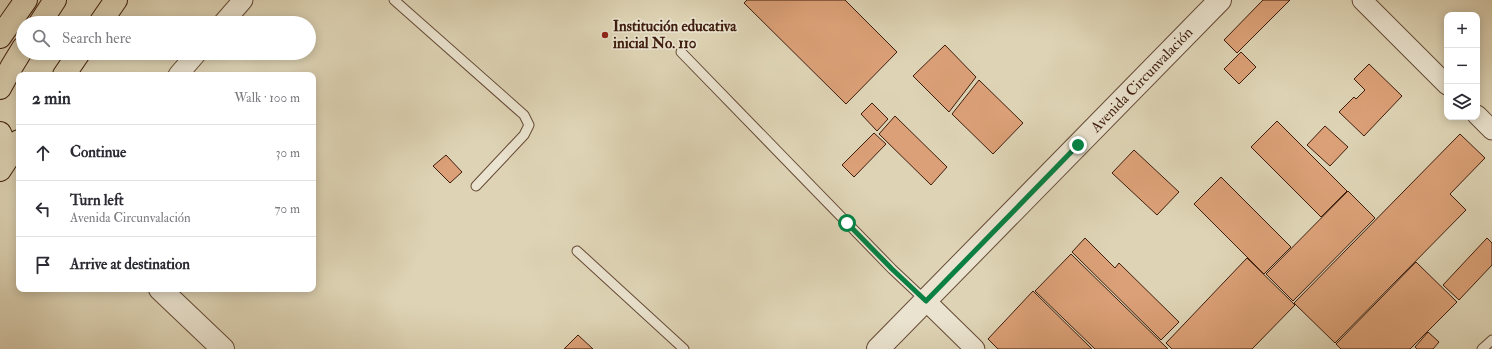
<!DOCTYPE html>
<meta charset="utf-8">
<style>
:root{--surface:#fff;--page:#f2f2f3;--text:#2b2b33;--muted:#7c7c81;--line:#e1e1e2}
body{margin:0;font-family:"IM FELL Double Pica",serif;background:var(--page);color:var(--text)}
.controls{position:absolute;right:12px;top:12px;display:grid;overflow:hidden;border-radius:8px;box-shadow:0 2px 10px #0003}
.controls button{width:36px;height:36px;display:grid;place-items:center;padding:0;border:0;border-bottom:1px solid var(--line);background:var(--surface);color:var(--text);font:20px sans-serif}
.stop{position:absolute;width:12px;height:12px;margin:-9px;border:3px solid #0b8043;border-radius:50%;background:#fff}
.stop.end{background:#0b8043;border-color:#fff;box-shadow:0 1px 4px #0008}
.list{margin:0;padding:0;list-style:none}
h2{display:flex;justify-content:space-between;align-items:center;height:52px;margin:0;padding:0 16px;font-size:17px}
h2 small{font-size:13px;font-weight:400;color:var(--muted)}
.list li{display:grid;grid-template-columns:26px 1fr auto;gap:12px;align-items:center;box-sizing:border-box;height:56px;padding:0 16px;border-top:1px solid var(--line)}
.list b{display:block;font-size:15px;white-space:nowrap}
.list p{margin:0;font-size:13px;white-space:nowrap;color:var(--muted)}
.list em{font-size:13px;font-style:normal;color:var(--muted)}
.icon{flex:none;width:22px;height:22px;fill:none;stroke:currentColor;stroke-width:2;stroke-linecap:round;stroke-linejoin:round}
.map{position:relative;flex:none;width:1492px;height:349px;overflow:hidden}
.search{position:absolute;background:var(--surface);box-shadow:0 2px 10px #0003;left:16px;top:16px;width:300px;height:44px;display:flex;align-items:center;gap:10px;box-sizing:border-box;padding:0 14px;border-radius:22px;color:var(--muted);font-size:15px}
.panel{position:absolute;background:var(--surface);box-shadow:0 2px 10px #0003;left:16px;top:72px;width:300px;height:220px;border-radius:8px}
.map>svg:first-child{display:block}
.building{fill:#dba077;stroke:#3e1c0c}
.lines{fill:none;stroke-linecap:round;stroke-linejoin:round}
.service-casing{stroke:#664a36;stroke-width:11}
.minor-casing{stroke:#664a36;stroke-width:21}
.tertiary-casing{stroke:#664a36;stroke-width:24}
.trunk-casing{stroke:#3e1c0c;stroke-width:24}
.service{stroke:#eae3cf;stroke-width:9}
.minor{stroke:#eae3cf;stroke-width:19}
.tertiary{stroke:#eae3cf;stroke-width:22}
.trunk{stroke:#ded4b5;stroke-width:22}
.route{stroke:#0b8043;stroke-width:5}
.poi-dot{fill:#8f2418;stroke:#eae3cf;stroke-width:1.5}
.labels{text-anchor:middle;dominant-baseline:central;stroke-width:3.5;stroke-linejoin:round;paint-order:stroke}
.poi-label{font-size:15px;font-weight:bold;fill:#3e1c0c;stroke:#eae3cf;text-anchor:start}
.street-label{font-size:15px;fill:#3e1c0c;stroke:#eae3cf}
</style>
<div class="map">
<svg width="1492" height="349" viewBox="0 0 1492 349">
<rect width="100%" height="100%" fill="#ded4b5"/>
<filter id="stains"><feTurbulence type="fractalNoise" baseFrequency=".005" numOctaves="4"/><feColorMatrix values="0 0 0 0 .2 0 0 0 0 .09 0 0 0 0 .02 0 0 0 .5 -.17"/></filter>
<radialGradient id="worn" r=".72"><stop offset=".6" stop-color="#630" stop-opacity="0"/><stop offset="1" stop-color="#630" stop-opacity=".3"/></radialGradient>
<g class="building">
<polygon points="747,0 845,0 897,52 846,104 744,3"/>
<polygon points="1263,0 1290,0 1237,53 1224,40"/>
<polygon points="945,45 976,77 949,112 913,76"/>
<polygon points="1241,52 1256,67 1239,84 1224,69"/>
<polygon points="1369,64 1402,96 1364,136 1339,112 1354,97 1356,99 1365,90 1354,79"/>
<polygon points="979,80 1023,123 993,154 952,114"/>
<polygon points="872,103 888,119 877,131 861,114"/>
<polygon points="895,116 947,167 931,185 879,134"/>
<polygon points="1277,121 1347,191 1321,217 1251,147"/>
<polygon points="1325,126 1348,147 1330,166 1307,145"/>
<polygon points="874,133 886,144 854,177 842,165"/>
<polygon points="1460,134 1485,158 1450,194 1466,210 1335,343 1294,303"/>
<polygon points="1134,150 1179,192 1157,215 1112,173"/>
<polygon points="446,155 462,172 450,183 433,166"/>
<polygon points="1221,177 1291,247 1264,274 1194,204"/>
<polygon points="1348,191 1375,218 1293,301 1266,274"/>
<polygon points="1085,238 1115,268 1119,263 1179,322 1161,340 1072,252"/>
<polygon points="1487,238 1492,243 1492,265 1459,300 1443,285"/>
<polygon points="1071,254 1168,349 1095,349 1035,291"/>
<polygon points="1247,258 1295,305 1252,349 1172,349 1166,343"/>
<polygon points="1416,262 1457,302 1410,349 1341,349 1336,344"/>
<polygon points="1033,291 1092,349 998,349 988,339"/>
<polygon points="1428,332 1439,342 1433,349 1417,349 1415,347"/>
<polygon points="578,335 593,349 564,349"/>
</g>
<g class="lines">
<g class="service-casing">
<g id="service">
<polyline points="394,0 524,115 529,125 524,135 476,186"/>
<polyline points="681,52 892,269 925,300"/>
<polyline points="577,251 684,349"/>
<polyline points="1482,349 1492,340"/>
</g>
</g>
<g class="minor-casing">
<g id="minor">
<polyline points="1362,0 1447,85"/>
<polyline points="223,23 243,0"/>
<polyline points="178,75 197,53"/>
<polyline points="1477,115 1492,130"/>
<polyline points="926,301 975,349"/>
</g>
</g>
<g class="tertiary-casing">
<g id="tertiary">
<polyline points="160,289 223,349"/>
<polyline points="878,349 1220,0"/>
</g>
</g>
<g class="trunk-casing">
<g id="trunk">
<polyline points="40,23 55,0"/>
<polyline points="100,23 116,0"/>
<polyline points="0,37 26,0"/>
<polyline points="64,75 79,53"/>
<polyline points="0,88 12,66 23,48"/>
<polyline points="0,133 4,142 13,150"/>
<polyline points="0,170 19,141"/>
</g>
</g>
<use href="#service" class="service"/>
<use href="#minor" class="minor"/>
<use href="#tertiary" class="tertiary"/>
<use href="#trunk" class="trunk"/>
</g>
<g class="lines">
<polyline class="route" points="847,223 892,269 926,301 1078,145"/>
</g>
<circle class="poi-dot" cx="605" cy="35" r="4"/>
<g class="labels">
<g class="poi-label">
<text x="613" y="26">Institución educativa<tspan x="613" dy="17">inicial No. 110</tspan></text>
</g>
<g class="street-label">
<text transform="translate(1142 80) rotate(-46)">Avenida Circunvalación</text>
</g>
</g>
<rect width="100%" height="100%" filter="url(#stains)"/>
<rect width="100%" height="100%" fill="url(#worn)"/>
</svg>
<div class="controls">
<button>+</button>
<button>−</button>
<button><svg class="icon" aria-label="layers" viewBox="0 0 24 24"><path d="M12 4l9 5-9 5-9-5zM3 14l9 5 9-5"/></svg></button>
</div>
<div class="stop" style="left:847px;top:223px"></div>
<div class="stop end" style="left:1078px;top:145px"></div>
<div class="search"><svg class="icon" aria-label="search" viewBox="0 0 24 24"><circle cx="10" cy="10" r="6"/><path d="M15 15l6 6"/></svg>Search here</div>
<section class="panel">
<h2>2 min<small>Walk · 100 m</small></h2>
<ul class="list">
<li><svg class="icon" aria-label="ahead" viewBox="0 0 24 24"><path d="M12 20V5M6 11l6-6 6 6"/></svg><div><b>Continue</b></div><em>30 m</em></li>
<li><svg class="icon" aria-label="left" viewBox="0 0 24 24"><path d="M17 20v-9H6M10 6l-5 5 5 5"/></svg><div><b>Turn left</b><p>Avenida Circunvalación</p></div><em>70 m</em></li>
<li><svg class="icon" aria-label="arrive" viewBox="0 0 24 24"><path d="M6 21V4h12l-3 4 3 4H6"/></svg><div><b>Arrive at destination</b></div></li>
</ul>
</section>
</div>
